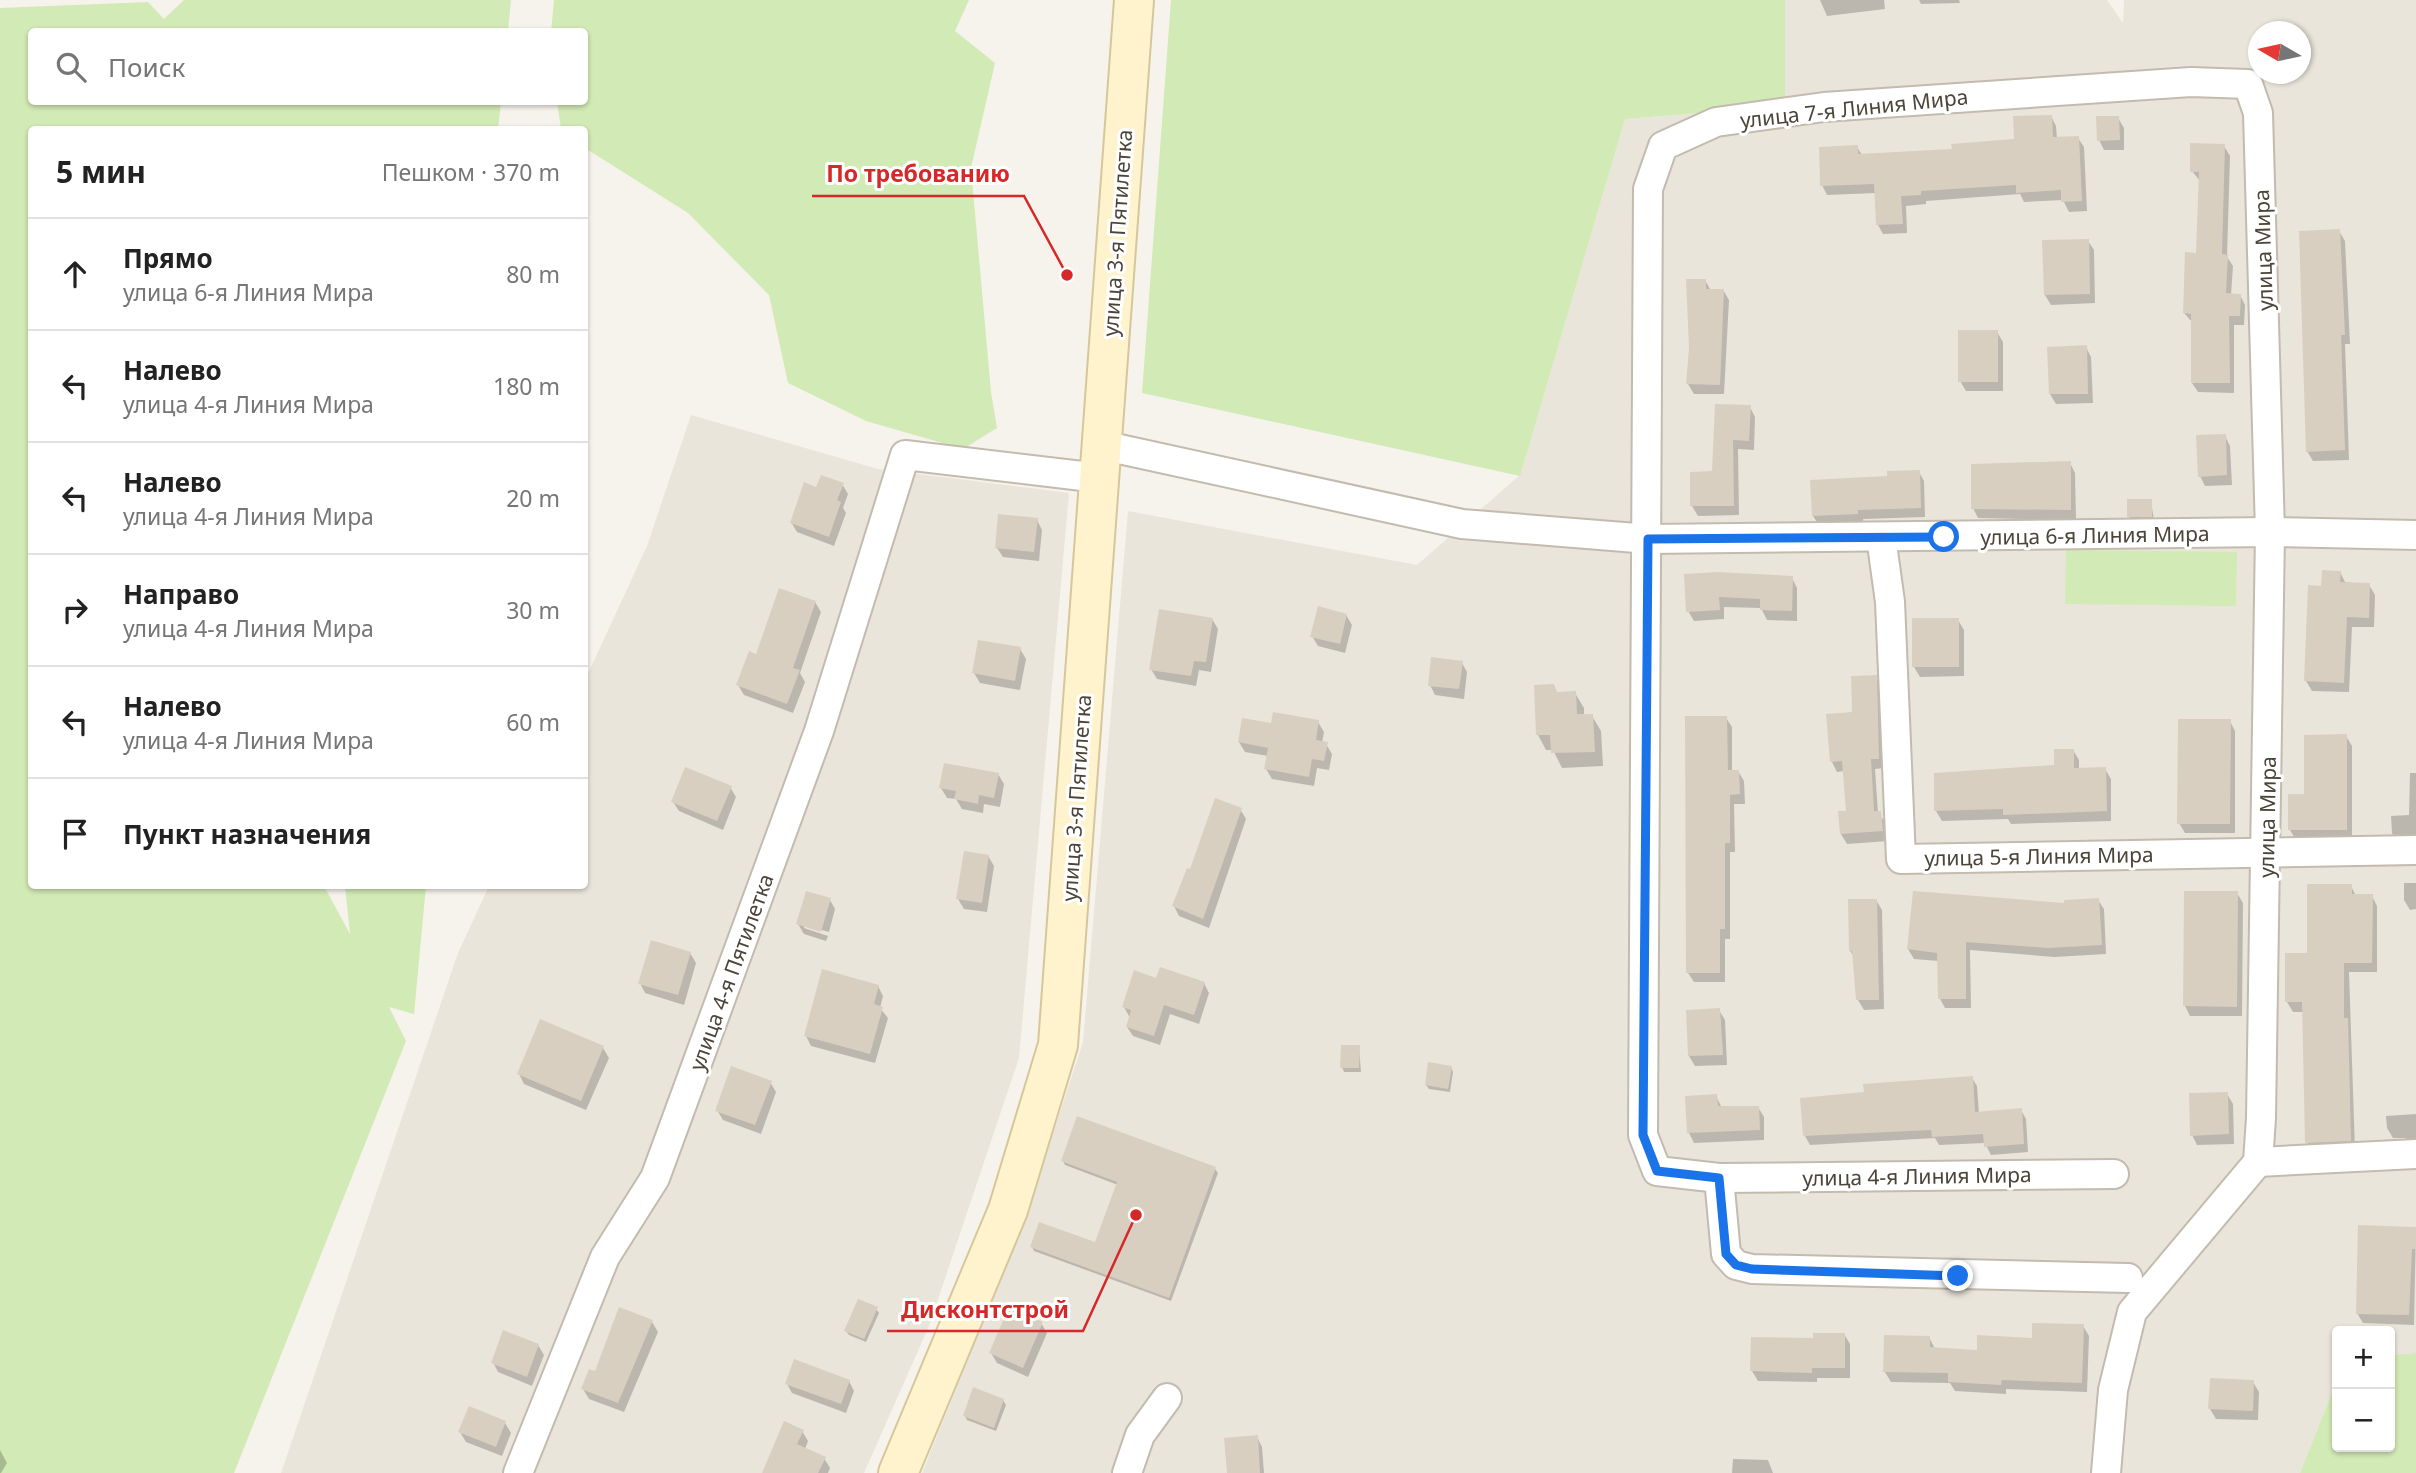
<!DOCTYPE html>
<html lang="ru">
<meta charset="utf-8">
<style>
:root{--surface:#fff;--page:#f6f6f6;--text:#222;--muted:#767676;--line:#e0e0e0}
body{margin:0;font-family:"Noto Sans",sans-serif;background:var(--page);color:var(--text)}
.controls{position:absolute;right:21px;bottom:21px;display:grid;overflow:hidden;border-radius:7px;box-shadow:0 2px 5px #0004}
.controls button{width:63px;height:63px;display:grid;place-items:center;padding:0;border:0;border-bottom:2px solid var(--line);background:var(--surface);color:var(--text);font:35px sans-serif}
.compass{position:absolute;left:2248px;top:21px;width:63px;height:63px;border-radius:50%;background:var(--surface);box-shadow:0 2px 5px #0004;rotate:279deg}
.stop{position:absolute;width:21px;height:21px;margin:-16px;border:5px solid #1a73e8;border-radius:50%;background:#fff}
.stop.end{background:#1a73e8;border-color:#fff;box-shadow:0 2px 7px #0008}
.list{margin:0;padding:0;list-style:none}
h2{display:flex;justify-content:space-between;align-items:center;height:91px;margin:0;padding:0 28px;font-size:30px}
h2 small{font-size:23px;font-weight:400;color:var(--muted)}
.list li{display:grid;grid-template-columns:46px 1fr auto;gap:21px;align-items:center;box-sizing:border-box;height:112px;padding:0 28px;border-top:2px solid var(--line)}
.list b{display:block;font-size:26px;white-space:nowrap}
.list p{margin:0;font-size:23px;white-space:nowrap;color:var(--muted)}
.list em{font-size:23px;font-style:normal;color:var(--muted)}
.icon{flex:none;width:38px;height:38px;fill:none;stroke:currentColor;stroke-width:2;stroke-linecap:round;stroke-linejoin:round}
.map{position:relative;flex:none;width:2416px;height:1473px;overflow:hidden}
.search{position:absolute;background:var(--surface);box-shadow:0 2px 5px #0004;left:28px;top:28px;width:560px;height:77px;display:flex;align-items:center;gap:18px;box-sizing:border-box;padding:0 24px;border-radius:7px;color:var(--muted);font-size:26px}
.panel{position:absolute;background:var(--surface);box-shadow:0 2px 5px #0004;left:28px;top:126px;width:560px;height:763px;border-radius:7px}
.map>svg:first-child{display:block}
.residential{fill:#eae5da;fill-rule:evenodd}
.green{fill:#d2eab5}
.shadow{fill:#0003}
.building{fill:#d8cfc1}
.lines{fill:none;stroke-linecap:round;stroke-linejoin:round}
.street-casing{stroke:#c2bbae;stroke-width:32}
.secondary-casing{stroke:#d6c79b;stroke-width:42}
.street{stroke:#fff;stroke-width:28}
.secondary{stroke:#fff3cd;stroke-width:38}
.route{stroke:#1a73e8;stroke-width:9}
.labels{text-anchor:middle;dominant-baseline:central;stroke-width:6;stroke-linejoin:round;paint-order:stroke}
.street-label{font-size:21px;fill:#4b4439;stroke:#fff}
.leader{fill:none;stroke:#d62828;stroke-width:2.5}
.callout-dot{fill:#d62828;stroke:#fff;stroke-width:2.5}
.callout-label{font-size:23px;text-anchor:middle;font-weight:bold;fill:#d62828;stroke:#fff;stroke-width:6;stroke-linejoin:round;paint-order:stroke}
</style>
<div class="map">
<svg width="2416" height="1473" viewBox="0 0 2416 1473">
<rect width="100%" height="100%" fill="#f6f3ec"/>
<g class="residential">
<path d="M 1785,0 L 2107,0 L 2123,23 L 2124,0 L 2416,0 L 2416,1353 L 2390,1355 L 2390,1331 L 2337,1331 L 2337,1380 L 2300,1473 L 922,1473 L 1024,1222 L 1083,1042 L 1128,511 L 1417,565 L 1520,475 L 1625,119 L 1785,106 ZM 2258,32 L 2300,32 L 2300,74 L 2258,74 Z"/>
<polygon points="691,415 878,469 1069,493 1019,1058 929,1326 864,1473 281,1473 458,953 489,886 584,886 585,680 647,546"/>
</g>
<g class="green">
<polygon points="184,0 511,0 508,31 32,32 32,102 501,102 498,129 32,130 32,886 324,886 350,934 345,886 426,886 414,1014 389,1007 406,1041 234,1473 0,1473 0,8 148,2 164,19"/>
<polygon points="554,0 969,0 955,31 995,63 971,168 991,392 997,428 963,449 866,421 788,383 769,295 688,213 585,148 584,130 561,129 557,102 584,102 584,32 551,32"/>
<polygon points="1171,0 1785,0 1785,106 1625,119 1520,476 1142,393"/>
<polygon points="2066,550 2237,552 2236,606 2065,604"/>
<polygon points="2416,1353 2416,1473 2300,1473 2337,1380 2337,1447 2390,1447 2390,1355"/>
</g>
<g class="shadow">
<polygon points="1820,0 1884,0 1885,9 1827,16"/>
<polygon points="1919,0 1959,0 1960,3 1921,4"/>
<polygon points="2051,116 2056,126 2057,139 2078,138 2084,147 2087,211 2069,212 2063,200 2024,202 2020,194 1926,201 1926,204 1906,206 1907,233 1883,234 1878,225 1876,193 1827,195 1822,185 1857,147 1862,155 1954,150 2016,141"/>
<polygon points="2118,118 2124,128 2124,150 2104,150 2099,140"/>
<polygon points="2224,146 2230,156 2227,257 2233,266 2231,295 2240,295 2245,305 2244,325 2234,325 2234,393 2198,392 2192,383 2193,323 2184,313 2198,255 2200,181 2192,171"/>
<polygon points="2339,231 2345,241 2350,344 2345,344 2349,460 2313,461 2307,451"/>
<polygon points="2088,241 2094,250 2095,303 2051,305 2045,295"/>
<polygon points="1705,280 1711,291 1723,290 1729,300 1724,394 1694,394 1688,384 1691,348"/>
<polygon points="1997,332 2003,342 2003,391 1966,391 1960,381"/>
<polygon points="2086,347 2091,357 2093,403 2056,404 2050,394"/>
<polygon points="1750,407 1755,417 1754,450 1738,449 1739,515 1698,516 1692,506"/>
<polygon points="2225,436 2230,446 2232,485 2205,486 2200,476"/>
<polygon points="2070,463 2075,473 2076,520 1978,518 1973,508"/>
<polygon points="1919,472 1924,481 1925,517 1863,519 1863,523 1819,525 1813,516 1889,478"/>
<polygon points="842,484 848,494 843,508 846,513 834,546 797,532 791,522 817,489"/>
<polygon points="2151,501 2154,521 2132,521 2129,517"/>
<polygon points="1037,520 1042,530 1039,561 1003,557 997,548"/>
<polygon points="2340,572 2345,582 2369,585 2375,595 2374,627 2352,627 2349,692 2312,691 2306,681 2323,587"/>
<polygon points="1686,576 1792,578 1797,588 1797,621 1767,620 1761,608 1724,607 1724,619 1694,621 1688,611"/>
<polygon points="815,602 821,612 800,673 805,682 793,713 744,695 738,685 757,656"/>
<polygon points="1346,615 1352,625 1345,653 1318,646 1312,636"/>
<polygon points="1212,619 1218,629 1211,672 1199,670 1196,686 1157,679 1151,669"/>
<polygon points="1958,620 1964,630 1964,676 1920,677 1914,667"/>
<polygon points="1020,649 1026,659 1020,690 980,683 974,673"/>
<polygon points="1462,663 1467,672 1464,699 1435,695 1430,685"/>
<polygon points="1876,677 1881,687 1884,768 1875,769 1878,813 1886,823 1888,841 1847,844 1841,834 1848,812 1844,771 1837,772 1832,762 1854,713"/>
<polygon points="1557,693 1575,693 1584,708 1584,716 1592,716 1601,731 1603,766 1562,768 1553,750 1546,750 1538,735"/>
<polygon points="1726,718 1732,727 1732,772 1738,771 1744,781 1745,804 1734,804 1735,852 1730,852 1730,939 1725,939 1725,982 1694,982 1688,973"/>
<polygon points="2230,721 2235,731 2235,833 2185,833 2179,823"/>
<polygon points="1318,722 1324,732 1322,743 1326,744 1332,754 1329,770 1317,768 1314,786 1272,779 1266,769 1268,756 1245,752 1239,742 1272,725"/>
<polygon points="2346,736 2352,746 2352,839 2296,840 2290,830 2306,795"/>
<polygon points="2073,750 2079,760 2079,769 2105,769 2111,779 2111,821 2011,824 2008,819 1942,821 1936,811 2056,767"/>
<polygon points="2410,773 2416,773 2416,843 2397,843 2392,833 2391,816 2409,815"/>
<polygon points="998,774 1004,784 1000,807 984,804 983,813 962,809 956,799 947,798 941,788"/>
<polygon points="730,787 736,797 723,830 679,811 673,802"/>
<polygon points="1240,809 1246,819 1209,928 1179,916 1174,906 1191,872"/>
<polygon points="988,856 994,866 987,912 964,909 958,899"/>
<polygon points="2404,883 2416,883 2416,909 2410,910 2404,900"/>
<polygon points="2351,886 2356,896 2372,896 2377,906 2377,972 2349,972 2355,1150 2313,1152 2307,1142 2304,1012 2293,1012 2287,1002"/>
<polygon points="2237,893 2243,903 2242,1016 2190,1016 2185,1006"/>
<polygon points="830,900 835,909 829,932 804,925 804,928 828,936 826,941 804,934 798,924"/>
<polygon points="1876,900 1882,910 1884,1009 1864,1010 1858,1000 1855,958 1850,951"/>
<polygon points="2098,900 2104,909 2106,954 2054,957 1970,950 1971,1008 1945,1008 1940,999 1939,961 1914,959 1908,949 2066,905"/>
<polygon points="690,953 696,963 684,1005 645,993 640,983"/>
<polygon points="1157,980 1204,983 1209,993 1199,1024 1170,1014 1160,1045 1133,1036 1127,1027 1130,1018 1124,1007"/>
<polygon points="878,986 883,996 880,1008 888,1018 875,1063 811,1046 806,1036"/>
<polygon points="1719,1010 1725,1020 1727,1065 1695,1066 1689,1056"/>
<polygon points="1359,1047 1361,1072 1344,1072 1342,1067"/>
<polygon points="603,1048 609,1058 586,1110 524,1084 519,1074"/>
<polygon points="1451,1067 1453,1072 1450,1092 1429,1089 1426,1085"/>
<polygon points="1972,1078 1977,1086 1979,1114 2021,1110 2026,1119 2028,1152 1991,1155 1985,1143 1939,1145 1935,1138 1810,1145 1805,1136 1866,1093"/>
<polygon points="770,1082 776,1092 761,1134 723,1120 717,1110"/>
<polygon points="2227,1094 2233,1104 2234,1144 2197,1145 2192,1135"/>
<polygon points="1716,1096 1722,1108 1758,1107 1764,1117 1764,1140 1694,1143 1689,1133"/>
<polygon points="2416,1114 2416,1148 2412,1147 2406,1138 2393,1138 2387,1128 2386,1116"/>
<polygon points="1063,1161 1215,1169 1218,1173 1171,1301 1034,1251 1032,1247 1096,1244 1118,1185 1065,1165"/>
<polygon points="2416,1229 2414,1325 2363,1323 2357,1313"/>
<polygon points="876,1309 879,1313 866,1342 849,1335 846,1331"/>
<polygon points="652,1322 658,1332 624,1412 589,1399 583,1389"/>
<polygon points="1041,1323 1047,1333 1028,1377 997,1363 991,1353"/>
<polygon points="2083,1326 2089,1336 2087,1392 2006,1389 2006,1394 1955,1391 1950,1383 1891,1382 1885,1372 1886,1337 1929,1337 1935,1349 1978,1352"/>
<polygon points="1844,1334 1850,1344 1850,1378 1817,1378 1817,1382 1758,1381 1752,1371 1815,1340"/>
<polygon points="538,1345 544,1355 532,1386 498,1372 493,1362"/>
<polygon points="849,1381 854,1391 846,1413 792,1393 787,1384"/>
<polygon points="2253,1382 2259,1392 2258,1420 2216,1419 2210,1409"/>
<polygon points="1003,1400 1006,1405 996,1431 967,1420 965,1416"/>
<polygon points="505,1423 511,1433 502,1456 466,1442 460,1432"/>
<polygon points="802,1431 808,1441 805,1449 824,1458 830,1468 828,1473 764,1473"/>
<polygon points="1257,1437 1262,1447 1264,1473 1228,1473"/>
<polygon points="0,1450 7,1463 1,1473 0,1473"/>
<polygon points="1733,1459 1768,1460 1773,1473 1732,1473"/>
</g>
<g class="building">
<polygon points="2052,115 2053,137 2079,136 2082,201 2061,202 2061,190 2016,193 2016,185 1921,191 1921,195 1901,196 1903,224 1876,225 1874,184 1820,186 1819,147 1858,145 1858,154 1952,149 1951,144 2014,139 2013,116"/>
<polygon points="2096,116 2119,116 2120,140 2097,141"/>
<polygon points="2190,143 2225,144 2222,254 2228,255 2226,293 2241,294 2240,316 2229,316 2230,383 2191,383 2191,314 2183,313 2185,252 2196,253 2199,172 2190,172"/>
<polygon points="2340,229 2345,335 2341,335 2345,450 2306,452 2299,231"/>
<polygon points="2089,239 2090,294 2044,295 2042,240"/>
<polygon points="1686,279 1706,279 1706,289 1724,289 1720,385 1686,384 1689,348"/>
<rect x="1958" y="330" width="40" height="52"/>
<polygon points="2087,345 2088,394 2049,394 2047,347"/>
<polygon points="1715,404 1751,405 1749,441 1733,440 1734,506 1690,506 1690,472 1712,471"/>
<polygon points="2226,434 2227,475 2198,477 2196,435"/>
<polygon points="2071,461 2071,510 1971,509 1971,464"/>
<polygon points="1920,470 1921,508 1858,510 1858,514 1812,516 1810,480 1887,476 1887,471"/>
<polygon points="821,475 844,483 837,500 841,502 829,537 790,523 804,482 816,487"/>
<rect x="2127" y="499" width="25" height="18"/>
<polygon points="998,514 1038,518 1034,552 995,548"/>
<polygon points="2322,570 2341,571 2340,582 2370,583 2369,618 2347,617 2344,683 2304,681 2308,585 2321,586"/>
<polygon points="1717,572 1793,576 1792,611 1760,610 1760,599 1719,597 1720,610 1686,612 1684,574"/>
<polygon points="779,588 816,601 793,668 800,670 787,704 736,685 749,651 756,654"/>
<polygon points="1318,606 1347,614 1340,644 1310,637"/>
<polygon points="1159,609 1213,618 1206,662 1194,661 1191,676 1149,670"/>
<rect x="1912" y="618" width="47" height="49"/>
<polygon points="978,640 1021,647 1015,681 972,673"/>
<polygon points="1431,657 1463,661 1459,689 1428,686"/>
<polygon points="1877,675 1879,759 1871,759 1874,811 1881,811 1883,831 1840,834 1838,811 1846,811 1842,761 1830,762 1826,714 1852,712 1851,676"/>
<polygon points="1554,684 1557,692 1576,691 1577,714 1593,714 1595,752 1551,753 1550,735 1536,735 1534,685"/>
<polygon points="1273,712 1319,720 1316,740 1328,742 1324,761 1312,759 1309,777 1264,769 1268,748 1238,742 1242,718 1271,723"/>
<polygon points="1685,716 1727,716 1728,770 1739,770 1740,794 1730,795 1730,843 1725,843 1725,929 1720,929 1720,973 1686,973"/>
<polygon points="2178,719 2231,719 2230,824 2177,824"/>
<polygon points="2347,734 2347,830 2288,830 2288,794 2304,794 2304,735"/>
<polygon points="2054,749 2074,749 2074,768 2106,767 2107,811 2003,815 2003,809 1934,811 1934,773 2054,765"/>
<polygon points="944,763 999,773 994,798 979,795 978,804 954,799 956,791 939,788"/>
<polygon points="685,767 732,786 717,821 671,802"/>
<polygon points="1215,798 1242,808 1203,919 1172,906 1187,868 1190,869"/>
<polygon points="964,851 989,855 982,903 956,899"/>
<polygon points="2307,884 2352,884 2352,894 2373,894 2372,963 2344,963 2344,1018 2348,1018 2351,1141 2305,1143 2302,1002 2285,1002 2285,953 2307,953"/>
<polygon points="806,891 831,898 821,932 796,924"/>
<polygon points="1913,891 2064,903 2064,900 2099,898 2102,945 2048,948 1966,942 1966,999 1938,999 1937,953 1907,949"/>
<polygon points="2184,891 2238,891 2237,1007 2183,1006"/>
<polygon points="1848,899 1877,899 1879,1000 1856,1000 1852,951 1849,951"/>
<polygon points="651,940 691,952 678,995 638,984"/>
<polygon points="1160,967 1205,982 1194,1015 1164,1005 1154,1036 1126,1027 1131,1010 1122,1007 1134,970 1156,978"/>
<polygon points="822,969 879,985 874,1004 883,1007 870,1054 804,1036"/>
<polygon points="1720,1008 1723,1055 1688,1056 1686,1010"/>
<polygon points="540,1019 604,1046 581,1101 517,1074"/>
<polygon points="1341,1045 1360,1045 1359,1068 1340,1068"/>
<polygon points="1428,1062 1452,1066 1448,1089 1425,1085"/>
<polygon points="731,1066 772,1081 755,1125 715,1111"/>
<polygon points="1973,1076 1975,1112 2022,1108 2024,1144 1984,1147 1983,1134 1932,1137 1931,1130 1803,1136 1800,1098 1864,1092 1863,1084"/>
<polygon points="2228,1092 2229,1134 2190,1136 2189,1093"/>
<polygon points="1717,1094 1718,1106 1759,1106 1760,1130 1687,1133 1685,1096"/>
<polygon points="1077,1116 1216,1167 1169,1298 1030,1247 1039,1222 1095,1242 1117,1182 1061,1161"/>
<polygon points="2358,1225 2416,1227 2416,1249 2412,1249 2409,1315 2356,1314"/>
<polygon points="858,1299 878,1307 864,1339 844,1331"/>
<polygon points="619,1307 653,1320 618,1403 581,1389 589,1369 595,1371"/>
<polygon points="1009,1307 1043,1322 1023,1368 989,1353"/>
<polygon points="2032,1323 2084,1324 2082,1383 2002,1380 2001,1385 1948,1382 1948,1373 1883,1372 1884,1335 1930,1336 1930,1347 1977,1350 1977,1335 2032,1338"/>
<polygon points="503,1330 539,1344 527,1377 491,1363"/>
<polygon points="1813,1333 1845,1333 1845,1368 1812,1368 1812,1373 1750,1371 1751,1337 1813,1338"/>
<polygon points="794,1359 850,1380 841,1404 785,1384"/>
<polygon points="2210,1378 2254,1380 2253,1411 2208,1409"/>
<polygon points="973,1387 1004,1399 994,1428 963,1416"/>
<polygon points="469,1406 506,1421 496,1447 458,1432"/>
<polygon points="784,1421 804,1430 797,1444 826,1457 818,1473 762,1473"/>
<polygon points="1258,1435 1260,1473 1227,1473 1224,1438"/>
</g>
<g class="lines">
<g class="street-casing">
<g id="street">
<polyline points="1101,445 1462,524 1649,539 2270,532 2416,535"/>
<polyline points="1881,537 1890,602 1901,859 2416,850"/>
<polyline points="2258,1162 2416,1154"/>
<polyline points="1719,1178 1726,1254 1736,1265 1752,1269 2128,1278"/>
<polyline points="518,1473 605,1257 655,1178 819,731 905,455 1099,478"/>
<polyline points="1127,1473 1140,1435 1167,1398"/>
<polyline points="2106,1473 2113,1390 2132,1312 2258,1162 2261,1118 2270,532 2258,113 2248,84 2191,82 1824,107 1716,122 1663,146 1648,189 1643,1135 1657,1171 1719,1178 2114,1174"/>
</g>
</g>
<g class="secondary-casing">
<polyline id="secondary" points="898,1473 1008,1210 1058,1045 1134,0"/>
</g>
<use href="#street" class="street"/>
<use href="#secondary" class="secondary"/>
</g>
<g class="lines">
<polyline class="route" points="1944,537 1648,539 1643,1135 1657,1171 1719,1178 1726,1254 1736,1265 1752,1269 1958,1276"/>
</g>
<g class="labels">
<g class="street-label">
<text transform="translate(1854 108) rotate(-6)">улица 7-я Линия Мира</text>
<text transform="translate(1117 233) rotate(-86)">улица 3-я Пятилетка</text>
<text transform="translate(2263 250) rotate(-92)">улица Мира</text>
<text transform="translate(2095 535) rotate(-1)">улица 6-я Линия Мира</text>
<text transform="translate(1076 798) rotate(-86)">улица 3-я Пятилетка</text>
<text transform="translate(2267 817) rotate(-89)">улица Мира</text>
<text transform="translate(2039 856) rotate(-1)">улица 5-я Линия Мира</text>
<text transform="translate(731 972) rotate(-70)">улица 4-я Пятилетка</text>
<text transform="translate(1917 1176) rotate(-1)">улица 4-я Линия Мира</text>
</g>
</g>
<path class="leader" d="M1067 275L1024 196H812M1136 1215L1083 1331H887"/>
<g class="callout-dot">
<circle cx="1067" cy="275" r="7"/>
<circle cx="1136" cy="1215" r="7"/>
</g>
<g class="callout-label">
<text x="918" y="182">По требованию</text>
<text x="985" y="1318">Дисконтстрой</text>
</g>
</svg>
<div class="controls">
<button>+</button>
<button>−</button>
</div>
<svg class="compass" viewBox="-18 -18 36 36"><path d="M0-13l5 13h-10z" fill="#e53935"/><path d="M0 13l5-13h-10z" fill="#767676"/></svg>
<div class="stop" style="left:1944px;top:537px"></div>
<div class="stop end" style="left:1958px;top:1276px"></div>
<div class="search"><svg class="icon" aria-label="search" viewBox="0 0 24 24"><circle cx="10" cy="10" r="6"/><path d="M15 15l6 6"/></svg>Поиск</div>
<section class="panel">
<h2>5 мин<small>Пешком · 370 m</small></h2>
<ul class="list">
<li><svg class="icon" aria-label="ahead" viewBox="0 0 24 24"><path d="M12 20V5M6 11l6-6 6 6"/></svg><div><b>Прямо</b><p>улица 6-я Линия Мира</p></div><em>80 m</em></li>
<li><svg class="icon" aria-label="left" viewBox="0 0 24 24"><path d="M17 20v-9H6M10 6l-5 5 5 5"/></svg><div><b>Налево</b><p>улица 4-я Линия Мира</p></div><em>180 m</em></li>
<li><svg class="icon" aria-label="left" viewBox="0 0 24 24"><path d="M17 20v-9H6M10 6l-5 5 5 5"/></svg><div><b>Налево</b><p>улица 4-я Линия Мира</p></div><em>20 m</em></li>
<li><svg class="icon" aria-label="right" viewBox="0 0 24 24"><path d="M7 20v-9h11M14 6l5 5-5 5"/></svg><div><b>Направо</b><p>улица 4-я Линия Мира</p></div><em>30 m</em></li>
<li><svg class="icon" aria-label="left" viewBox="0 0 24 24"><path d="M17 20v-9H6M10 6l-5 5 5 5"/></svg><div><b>Налево</b><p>улица 4-я Линия Мира</p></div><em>60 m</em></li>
<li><svg class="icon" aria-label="arrive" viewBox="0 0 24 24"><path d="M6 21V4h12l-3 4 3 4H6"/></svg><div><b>Пункт назначения</b></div></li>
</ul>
</section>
</div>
